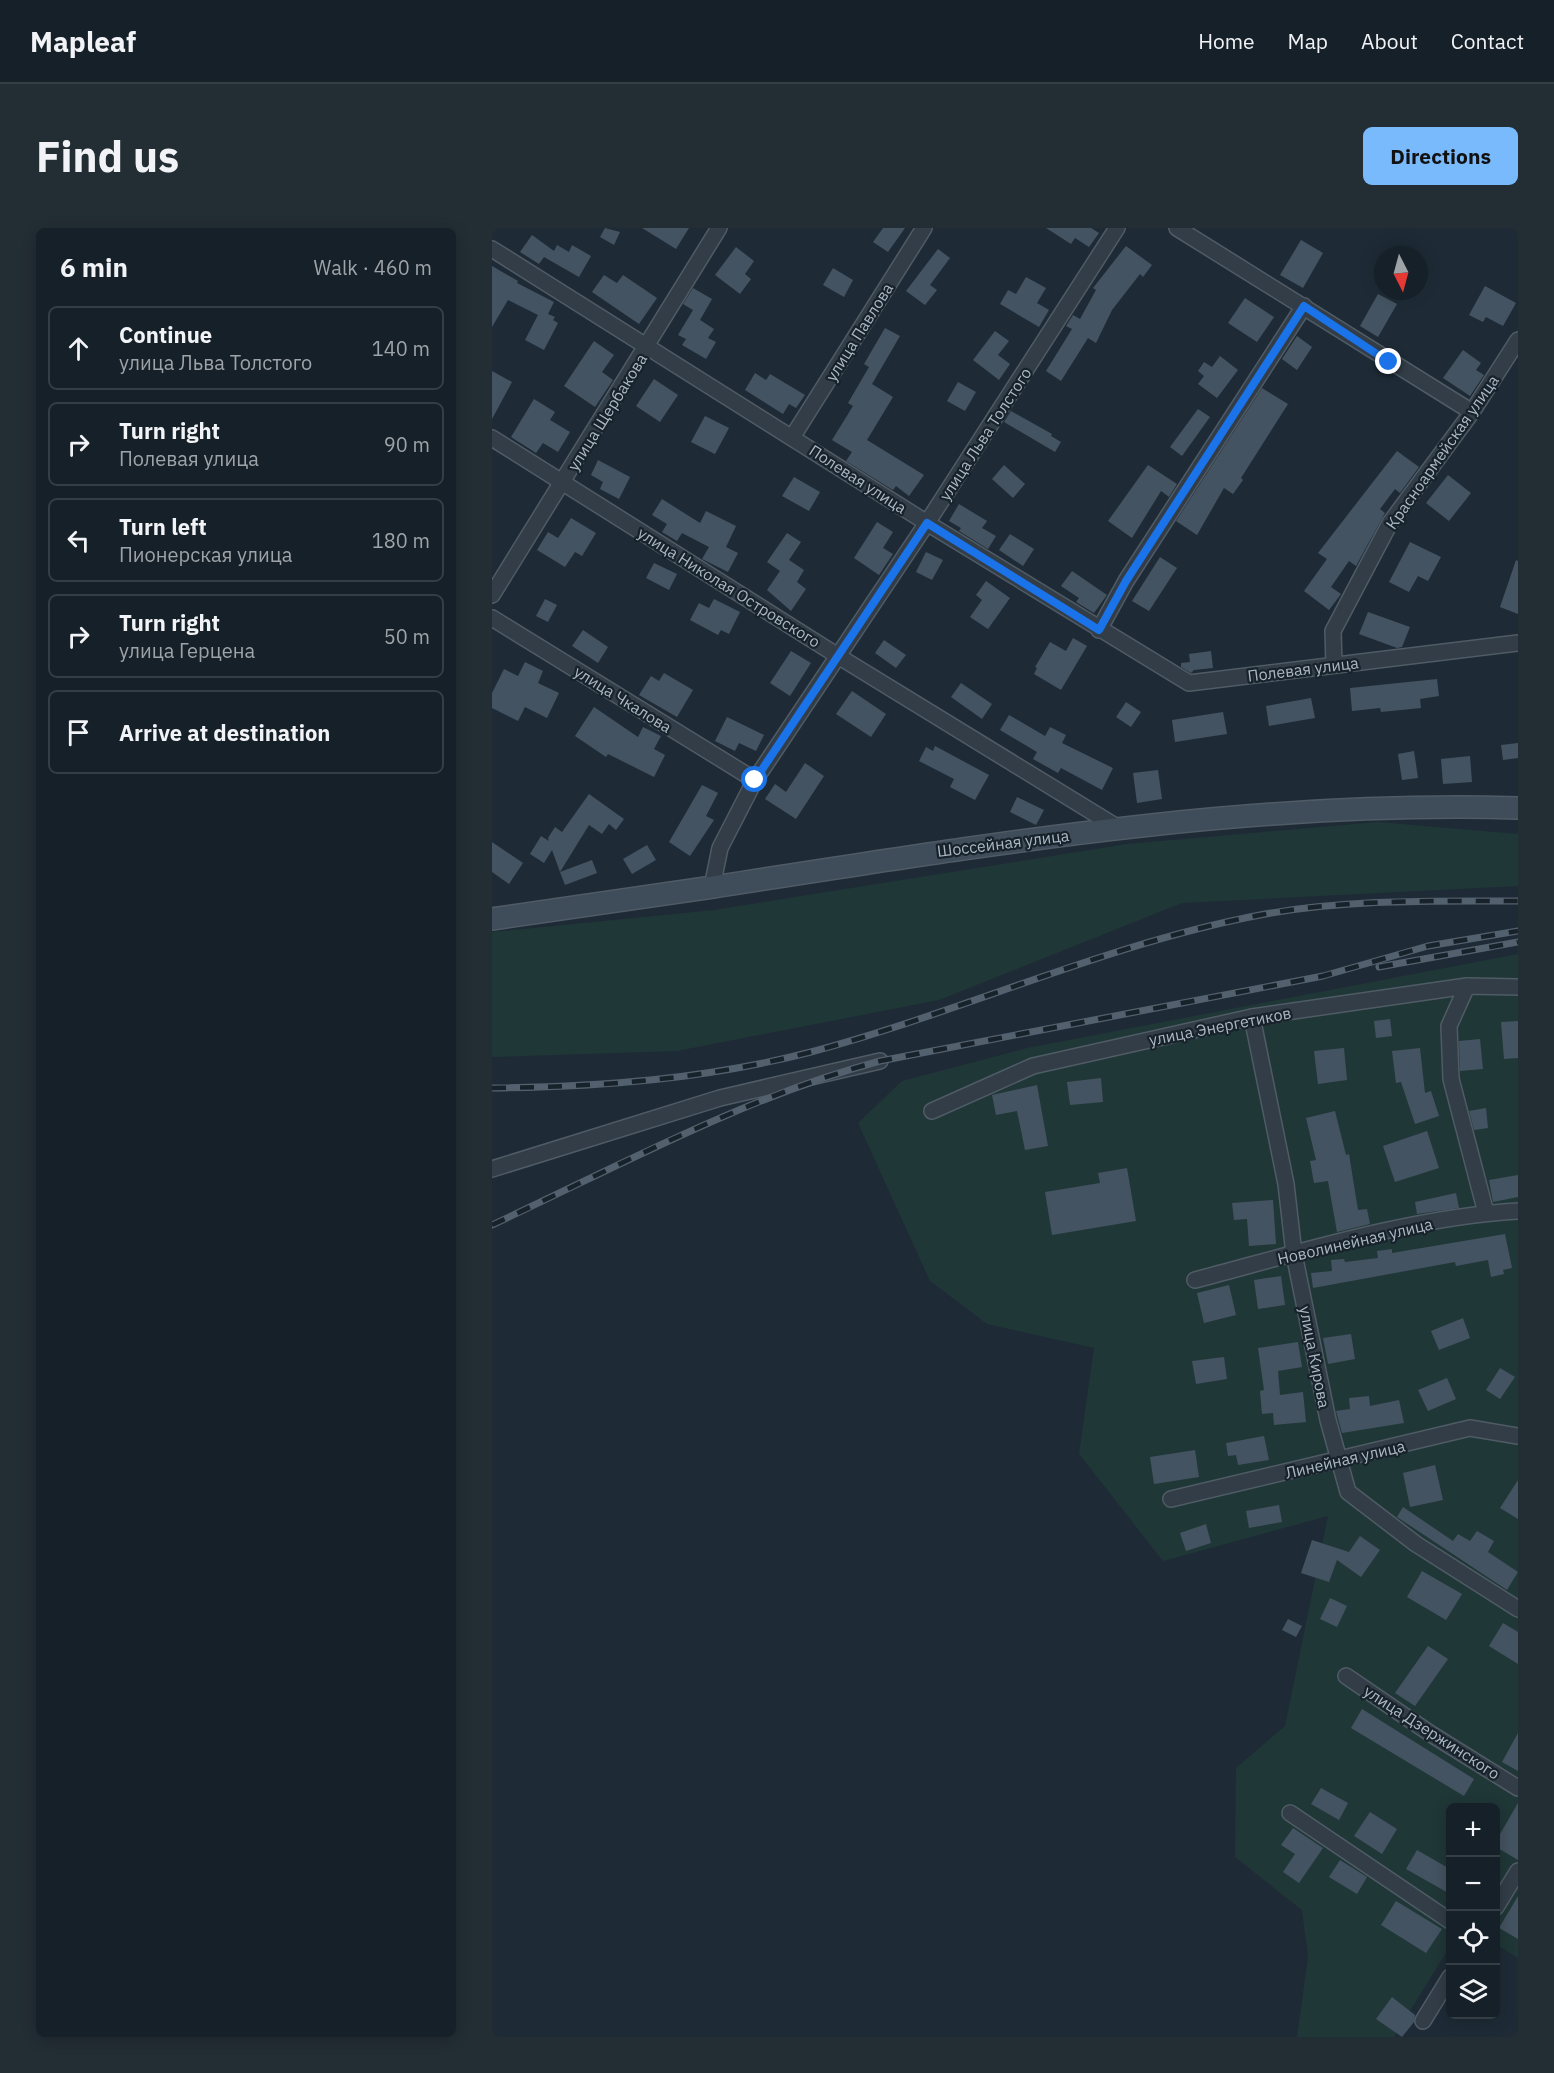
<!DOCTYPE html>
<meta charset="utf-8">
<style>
:root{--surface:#162028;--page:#232d34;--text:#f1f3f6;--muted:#9ea3a8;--line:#353e45;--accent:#79bafc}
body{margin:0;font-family:"IBM Plex Sans",sans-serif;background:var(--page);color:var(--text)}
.controls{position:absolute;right:18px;bottom:18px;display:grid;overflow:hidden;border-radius:9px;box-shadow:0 3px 15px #0003}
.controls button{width:54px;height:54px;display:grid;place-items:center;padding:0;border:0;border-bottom:2px solid var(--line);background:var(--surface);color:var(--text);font:30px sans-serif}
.compass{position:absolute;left:882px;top:18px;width:54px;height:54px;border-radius:50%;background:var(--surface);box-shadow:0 3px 15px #0003;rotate:174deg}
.stop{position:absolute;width:18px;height:18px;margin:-14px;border:4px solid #1a73e8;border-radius:50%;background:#fff}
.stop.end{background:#1a73e8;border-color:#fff;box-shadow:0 2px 6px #0008}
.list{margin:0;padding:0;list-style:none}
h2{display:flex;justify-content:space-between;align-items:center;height:78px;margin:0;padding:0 24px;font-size:26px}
h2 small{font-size:20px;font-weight:400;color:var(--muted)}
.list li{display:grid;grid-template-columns:39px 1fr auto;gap:18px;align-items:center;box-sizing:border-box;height:84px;margin:0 12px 12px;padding:0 12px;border:2px solid var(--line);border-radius:9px}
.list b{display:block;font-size:22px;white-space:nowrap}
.list p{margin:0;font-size:20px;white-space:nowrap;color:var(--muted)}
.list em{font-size:20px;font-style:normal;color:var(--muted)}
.icon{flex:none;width:33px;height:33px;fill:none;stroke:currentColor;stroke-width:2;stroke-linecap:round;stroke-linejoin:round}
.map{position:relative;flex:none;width:1026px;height:1809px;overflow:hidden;border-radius:9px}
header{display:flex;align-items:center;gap:36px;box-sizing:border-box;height:84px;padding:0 30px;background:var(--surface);border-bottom:2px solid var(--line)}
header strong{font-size:28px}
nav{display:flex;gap:33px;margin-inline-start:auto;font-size:21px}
.intro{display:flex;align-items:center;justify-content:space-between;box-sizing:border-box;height:144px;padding:0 36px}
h1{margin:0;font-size:42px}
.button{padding:15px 27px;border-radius:9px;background:var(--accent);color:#111;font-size:21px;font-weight:700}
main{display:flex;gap:36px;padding:0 36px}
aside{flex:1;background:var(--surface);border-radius:9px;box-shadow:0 3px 15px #0003}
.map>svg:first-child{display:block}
.green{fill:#203737}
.building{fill:#445361}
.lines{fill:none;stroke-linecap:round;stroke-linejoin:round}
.street-casing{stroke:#4f5b65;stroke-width:18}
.secondary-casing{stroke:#4f5b65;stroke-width:24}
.street{stroke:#323d47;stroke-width:15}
.secondary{stroke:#3f4c5a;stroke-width:21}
.rail-casing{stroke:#53616e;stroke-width:7}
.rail{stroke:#17222b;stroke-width:4.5;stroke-dasharray:14;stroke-linecap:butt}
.route{stroke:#1a73e8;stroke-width:8}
.labels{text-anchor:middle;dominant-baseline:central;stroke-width:4.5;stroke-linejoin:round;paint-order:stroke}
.street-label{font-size:16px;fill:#abb8c4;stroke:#17222b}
</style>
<header>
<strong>Mapleaf</strong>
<nav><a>Home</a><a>Map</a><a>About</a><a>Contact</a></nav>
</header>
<div class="intro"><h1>Find us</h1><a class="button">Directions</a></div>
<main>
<aside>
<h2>6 min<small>Walk · 460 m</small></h2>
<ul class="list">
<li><svg class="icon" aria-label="ahead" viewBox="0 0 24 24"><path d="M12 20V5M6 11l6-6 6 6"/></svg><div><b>Continue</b><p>улица Льва Толстого</p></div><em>140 m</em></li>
<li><svg class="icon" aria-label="right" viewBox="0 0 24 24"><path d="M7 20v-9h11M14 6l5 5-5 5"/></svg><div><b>Turn right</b><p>Полевая улица</p></div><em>90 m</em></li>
<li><svg class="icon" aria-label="left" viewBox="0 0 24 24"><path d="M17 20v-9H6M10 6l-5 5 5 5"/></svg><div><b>Turn left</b><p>Пионерская улица</p></div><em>180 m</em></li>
<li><svg class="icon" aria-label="right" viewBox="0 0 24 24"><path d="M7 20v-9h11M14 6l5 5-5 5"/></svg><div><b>Turn right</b><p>улица Герцена</p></div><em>50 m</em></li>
<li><svg class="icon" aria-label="arrive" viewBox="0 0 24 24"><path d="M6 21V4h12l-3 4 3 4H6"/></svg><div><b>Arrive at destination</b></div></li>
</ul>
</aside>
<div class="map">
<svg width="1026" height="1809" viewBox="0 0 1026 1809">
<rect width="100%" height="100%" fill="#1e2b36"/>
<g class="green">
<polygon points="886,594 1026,606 1026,658 690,675 447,772 185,823 0,829 0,704 222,682 635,616"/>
<polygon points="1026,726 1026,1730 1004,1716 1004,1580 958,1580 958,1718 902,1809 805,1809 816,1729 810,1682 743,1629 744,1540 793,1498 836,1288 671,1333 587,1226 602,1120 495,1096 438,1053 366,895 410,853 535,820"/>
</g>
<g class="building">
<polygon points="113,0 128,4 122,17 108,9"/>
<polygon points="150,0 197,0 184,21"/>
<polygon points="391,0 413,0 396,24 381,14"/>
<polygon points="554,0 599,0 607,5 597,19 583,10 579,16"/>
<polygon points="40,7 62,23 65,17 77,24 80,17 99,28 87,49 52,29 47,36 28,24"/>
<polygon points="809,12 831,25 811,60 788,47"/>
<polygon points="634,18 660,37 651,49 648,46 620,82 604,115 596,110 569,153 554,143 580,101 574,98 581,87 588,91 604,62 601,60"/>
<polygon points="244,19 262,33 253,46 259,51 248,66 223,47"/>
<polygon points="446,21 458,30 438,57 445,62 433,77 414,63"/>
<polygon points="0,38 26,53 25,55 62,74 56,86 63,89 61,92 66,95 52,122 33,112 46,87 16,72 0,99"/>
<polygon points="341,40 361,52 352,69 331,57"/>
<polygon points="112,47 125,55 131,47 165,70 147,96 100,64"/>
<polygon points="534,49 554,60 545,75 557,82 547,99 508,76 516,62 524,66"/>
<polygon points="993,58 1024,75 1011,98 994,89 991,94 977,87"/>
<polygon points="201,60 220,71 208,92 222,101 216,110 224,114 214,131 190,117 194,111 186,107 201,82 191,76"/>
<polygon points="886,66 905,76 886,109 868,98"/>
<polygon points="753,70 782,89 765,114 736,95"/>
<polygon points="393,100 408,108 380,156 401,169 375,212 432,247 417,268 404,258 401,262 354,233 360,224 340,212 361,178 356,175 377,139 372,136"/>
<polygon points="503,103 517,113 506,127 518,136 507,152 481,132"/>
<polygon points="805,108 820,119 805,142 790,131"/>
<polygon points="102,113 122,127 110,144 121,152 103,179 72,158"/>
<polygon points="971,122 989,135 984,142 992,147 978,168 951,150"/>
<polygon points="728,128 746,142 725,170 706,156 712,148 706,143 712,134 720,139"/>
<polygon points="0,143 20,154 0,191"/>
<polygon points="263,145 274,152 278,146 313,167 304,180 297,176 291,186 253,162"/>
<polygon points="162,151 186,167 168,194 144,178"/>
<polygon points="466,154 484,164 473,183 455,173"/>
<polygon points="770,160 796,176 749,250 751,252 741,266 732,260 705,307 684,293"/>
<polygon points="42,171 63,184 58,192 78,204 66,224 51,215 44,225 19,209"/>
<polygon points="706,181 718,189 690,228 678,219"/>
<polygon points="519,183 560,206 559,208 569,214 563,224 512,194"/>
<polygon points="213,188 237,200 223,226 199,214"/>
<polygon points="905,223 927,239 908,265 903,261 888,281 893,285 864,338 857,333 839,359 849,366 837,382 812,363 835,331 826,325"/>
<polygon points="106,232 138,249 127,271 108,261 111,254 99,247"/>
<polygon points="512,237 533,256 521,270 500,251"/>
<polygon points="656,237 685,256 677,269 669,263 640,310 616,293"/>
<polygon points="956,247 979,265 957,293 934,275"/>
<polygon points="302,249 328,264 317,283 290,268"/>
<polygon points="170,271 208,295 214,283 244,298 234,319 246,325 236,344 210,331 217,319 190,305 185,313 170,304 175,296 160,287"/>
<polygon points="467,276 495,293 490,300 504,308 496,321 467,303 469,300 457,293"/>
<polygon points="79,290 104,305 90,328 83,324 73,339 45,322 56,304 66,310"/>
<polygon points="385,294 401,304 391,320 401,326 387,347 362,330"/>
<polygon points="295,305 309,314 297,332 312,342 305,354 314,361 299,383 275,362 288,343 275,334"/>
<polygon points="518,306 542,321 531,338 507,322"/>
<polygon points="918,314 949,329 936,353 926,348 917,364 897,354"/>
<polygon points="434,324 451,332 440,352 424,344"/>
<polygon points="668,329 685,340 657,383 640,373"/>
<polygon points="1024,332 1026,333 1026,386 1008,379"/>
<polygon points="162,335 185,346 177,362 154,350"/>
<polygon points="580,343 615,367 602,385 584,374 587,370 569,358"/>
<polygon points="494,353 518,370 496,401 478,389 490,372 484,367"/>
<polygon points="53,371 65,377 56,394 44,388"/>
<polygon points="222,371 248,384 237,406 229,402 226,407 198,392 207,375 217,380"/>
<polygon points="876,384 918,399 910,419 905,420 867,406"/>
<polygon points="91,402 116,419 106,435 80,418"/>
<polygon points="581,410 595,418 569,462 542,446 545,440 543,439 558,414 574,423"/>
<polygon points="392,412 414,427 404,440 383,425"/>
<polygon points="299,423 319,435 298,468 278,455"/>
<polygon points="719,423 721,440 702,442 699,445 689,439 689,435 698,434 697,426"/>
<polygon points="33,434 51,443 46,455 67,465 55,490 33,479 26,493 0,480 0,465 12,441 26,448"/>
<polygon points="172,445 201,462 185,489 147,467 159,448 167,453"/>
<polygon points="945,451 947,468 928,471 929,480 889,484 888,480 860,483 858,460"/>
<polygon points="469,455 500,476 490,491 459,469"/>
<polygon points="360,463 394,486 379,509 344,486"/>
<polygon points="819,470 823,490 777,498 774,478"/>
<polygon points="634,474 649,484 639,499 624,489"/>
<polygon points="102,479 146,509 151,499 169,508 162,521 173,527 162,549 116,526 114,529 83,508"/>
<polygon points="731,484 735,506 683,514 680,492"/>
<polygon points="517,487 553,508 558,499 574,507 570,515 621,540 610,562 569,540 566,545 541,531 545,524 508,502"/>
<polygon points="235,489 272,507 264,523 247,515 243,523 223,513"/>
<polygon points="1026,515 1026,530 1011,532 1009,517"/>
<polygon points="443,518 497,547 483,572 458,559 462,551 427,533 434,519 441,523"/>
<polygon points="922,523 926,550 910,552 906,526"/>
<polygon points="978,528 980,554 951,556 949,531"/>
<polygon points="313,535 332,548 304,591 273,571 283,556 294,564"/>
<polygon points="666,542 670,571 645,575 641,545"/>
<polygon points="210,557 226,565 214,588 222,592 198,628 177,614"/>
<polygon points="97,566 132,591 124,602 117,596 110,606 97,597 68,644 60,622 52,635 38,626 49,608 57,613 56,610 63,599 70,604"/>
<polygon points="525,569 552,582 544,597 518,584"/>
<polygon points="0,614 31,635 17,656 0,644"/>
<polygon points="155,617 164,632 140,646 131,631"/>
<polygon points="100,632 105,645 73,657 68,644"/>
<polygon points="898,791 900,808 884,810 882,793"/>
<polygon points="1026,793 1026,830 1012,831 1009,794"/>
<polygon points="988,811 991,841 968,843 967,813"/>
<polygon points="852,820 855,852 826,856 822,823"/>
<polygon points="928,820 933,865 939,863 947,888 923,896 909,854 904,855 900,823"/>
<polygon points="609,850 611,874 578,877 575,854"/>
<polygon points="545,857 556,918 533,922 525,883 504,887 500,867"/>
<polygon points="994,880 996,900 982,902 977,883"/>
<polygon points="843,883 854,927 857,926 866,982 875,981 878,996 845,1004 836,953 822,955 818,933 824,932 814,890"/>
<polygon points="935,903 947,940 903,954 891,918"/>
<polygon points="635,940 644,993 560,1007 553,964 608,955 606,945"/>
<polygon points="1026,947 1026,969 1001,974 997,952"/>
<polygon points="964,965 967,980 925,986 923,974"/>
<polygon points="781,972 784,1016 757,1018 755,991 742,992 740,975"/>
<polygon points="1013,1006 1020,1040 1011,1042 1012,1046 999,1049 996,1032 964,1038 963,1034 821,1060 819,1045 840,1043 839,1032 852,1031 853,1034 886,1030 885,1023 900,1021 900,1025"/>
<polygon points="789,1048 793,1077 766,1081 762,1052"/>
<polygon points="737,1057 744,1087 712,1095 705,1065"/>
<polygon points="971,1090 978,1110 947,1122 939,1103"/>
<polygon points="859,1106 863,1131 836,1136 831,1110"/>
<polygon points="806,1114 810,1139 786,1143 788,1167 811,1164 814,1194 782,1197 781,1185 770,1186 768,1163 772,1162 766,1120"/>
<polygon points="732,1129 735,1151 704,1156 700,1133"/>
<polygon points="1008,1140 1023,1149 1008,1171 994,1162"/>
<polygon points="955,1150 964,1171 936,1183 926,1162"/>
<polygon points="877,1168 878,1178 907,1172 912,1195 850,1205 844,1183 858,1181 857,1170"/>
<polygon points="772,1208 777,1232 746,1237 744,1227 736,1228 734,1215"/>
<polygon points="703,1222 707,1249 662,1256 658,1229"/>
<polygon points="943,1237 951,1272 918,1279 911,1245"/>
<polygon points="1026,1252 1026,1291 1008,1280"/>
<polygon points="787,1277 790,1294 757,1300 754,1283"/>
<polygon points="911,1279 961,1313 966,1306 978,1313 985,1303 1002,1313 996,1324 1026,1344 1015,1362 905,1289"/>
<polygon points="714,1296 719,1315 694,1323 688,1305"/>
<polygon points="868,1308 888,1322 869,1349 845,1332 837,1354 809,1345 820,1312 857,1324"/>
<polygon points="930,1343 970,1366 954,1392 915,1369"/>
<polygon points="838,1370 855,1378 845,1399 828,1391"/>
<polygon points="796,1391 810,1398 804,1409 790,1402"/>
<polygon points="1011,1395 1026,1404 1026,1436 997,1418"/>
<polygon points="936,1418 956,1431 923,1478 903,1465"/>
<polygon points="870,1481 982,1551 972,1568 859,1500"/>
<polygon points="1026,1505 1026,1543 1010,1534"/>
<polygon points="829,1560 856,1575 847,1592 819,1576"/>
<polygon points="1026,1575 1026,1632 1004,1619 1004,1613"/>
<polygon points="878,1584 905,1601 890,1626 862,1608"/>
<polygon points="801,1600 831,1620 807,1655 791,1644 803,1626 789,1617"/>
<polygon points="925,1622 958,1641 958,1666 914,1641"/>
<polygon points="848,1632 875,1649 865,1666 837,1649"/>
<polygon points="1026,1668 1026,1711 1007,1700"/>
<polygon points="904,1673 950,1701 934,1725 889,1697"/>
<polygon points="900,1769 923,1787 922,1794 910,1809 884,1791"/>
</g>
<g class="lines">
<g class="street-casing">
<g id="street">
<polyline points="685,0 980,184"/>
<polyline points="0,21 435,295 697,455 1026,415"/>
<polyline points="301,208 432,0"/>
<polyline points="0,210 346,428 628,601"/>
<polyline points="0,367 227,0"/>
<polyline points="0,390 263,552"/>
<polyline points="607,402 634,353 812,78"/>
<polyline points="842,437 841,403 898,295 980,184 1026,112"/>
<polyline points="220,659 228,620 263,552 435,295 625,0"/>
<polyline points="975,758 957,798 959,851 994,985"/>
<polyline points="760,789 794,956 802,1026 836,1192 856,1264 924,1316 1026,1381"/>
<polyline points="440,883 541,838 760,789 975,758 1026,759"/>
<polyline points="0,941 228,870 388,833"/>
<path d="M 703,1052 C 806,1025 920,989 1026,983"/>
<polyline points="679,1271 978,1200 1026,1208"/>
<polyline points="854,1448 939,1506 1026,1560"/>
<polyline points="798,1585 958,1693"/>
<polyline points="1004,1679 1026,1643"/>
<polyline points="931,1793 958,1749"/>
</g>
</g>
<g class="secondary-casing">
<path id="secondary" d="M 0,691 C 74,680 148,670 221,659 C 488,618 755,572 1026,580"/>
</g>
<use href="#street" class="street"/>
<use href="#secondary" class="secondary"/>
<g class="rail-casing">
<g id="rail">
<polyline points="887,739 1026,714"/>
<path d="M 0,860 C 108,859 214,851 319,824 C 470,784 614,716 768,687 C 852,671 941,673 1026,673"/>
<path d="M 0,997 C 127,938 253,869 388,833 L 831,748 L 936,718 L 1026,703"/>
</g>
</g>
<use href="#rail" class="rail"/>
</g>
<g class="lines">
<polyline class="route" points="263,552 435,295 607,402 634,353 812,78 897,134"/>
</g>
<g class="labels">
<g class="street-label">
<text transform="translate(367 104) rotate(-58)">улица Павлова</text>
<text transform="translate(115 184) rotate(-58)">улица Щербакова</text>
<text transform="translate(493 206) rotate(-57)">улица Льва Толстого</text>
<text transform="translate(950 224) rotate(-55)">Красноармейская улица</text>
<text transform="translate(366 251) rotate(33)">Полевая улица</text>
<text transform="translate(237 359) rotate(32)">улица Николая Островского</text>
<text transform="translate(811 441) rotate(-7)">Полевая улица</text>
<text transform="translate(131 471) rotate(32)">улица Чкалова</text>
<text transform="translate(511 615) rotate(-7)">Шоссейная улица</text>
<text transform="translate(728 798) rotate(-11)">улица Энергетиков</text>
<text transform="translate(863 1013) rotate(-13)">Новолинейная улица</text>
<text transform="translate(823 1129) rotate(79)">улица Кирова</text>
<text transform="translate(853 1231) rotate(-13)">Линейная улица</text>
<text transform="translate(940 1504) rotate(33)">улица Дзержинского</text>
</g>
</g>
</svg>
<div class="controls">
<button>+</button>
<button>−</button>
<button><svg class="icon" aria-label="locate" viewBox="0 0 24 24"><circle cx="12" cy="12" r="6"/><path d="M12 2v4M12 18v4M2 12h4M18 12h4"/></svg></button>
<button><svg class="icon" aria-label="layers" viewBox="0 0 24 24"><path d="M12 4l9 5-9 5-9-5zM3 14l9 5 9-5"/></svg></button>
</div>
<svg class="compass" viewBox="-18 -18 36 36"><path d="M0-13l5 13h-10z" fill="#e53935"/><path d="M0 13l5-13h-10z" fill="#9ea3a8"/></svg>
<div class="stop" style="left:263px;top:552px"></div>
<div class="stop end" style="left:897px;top:134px"></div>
</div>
</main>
